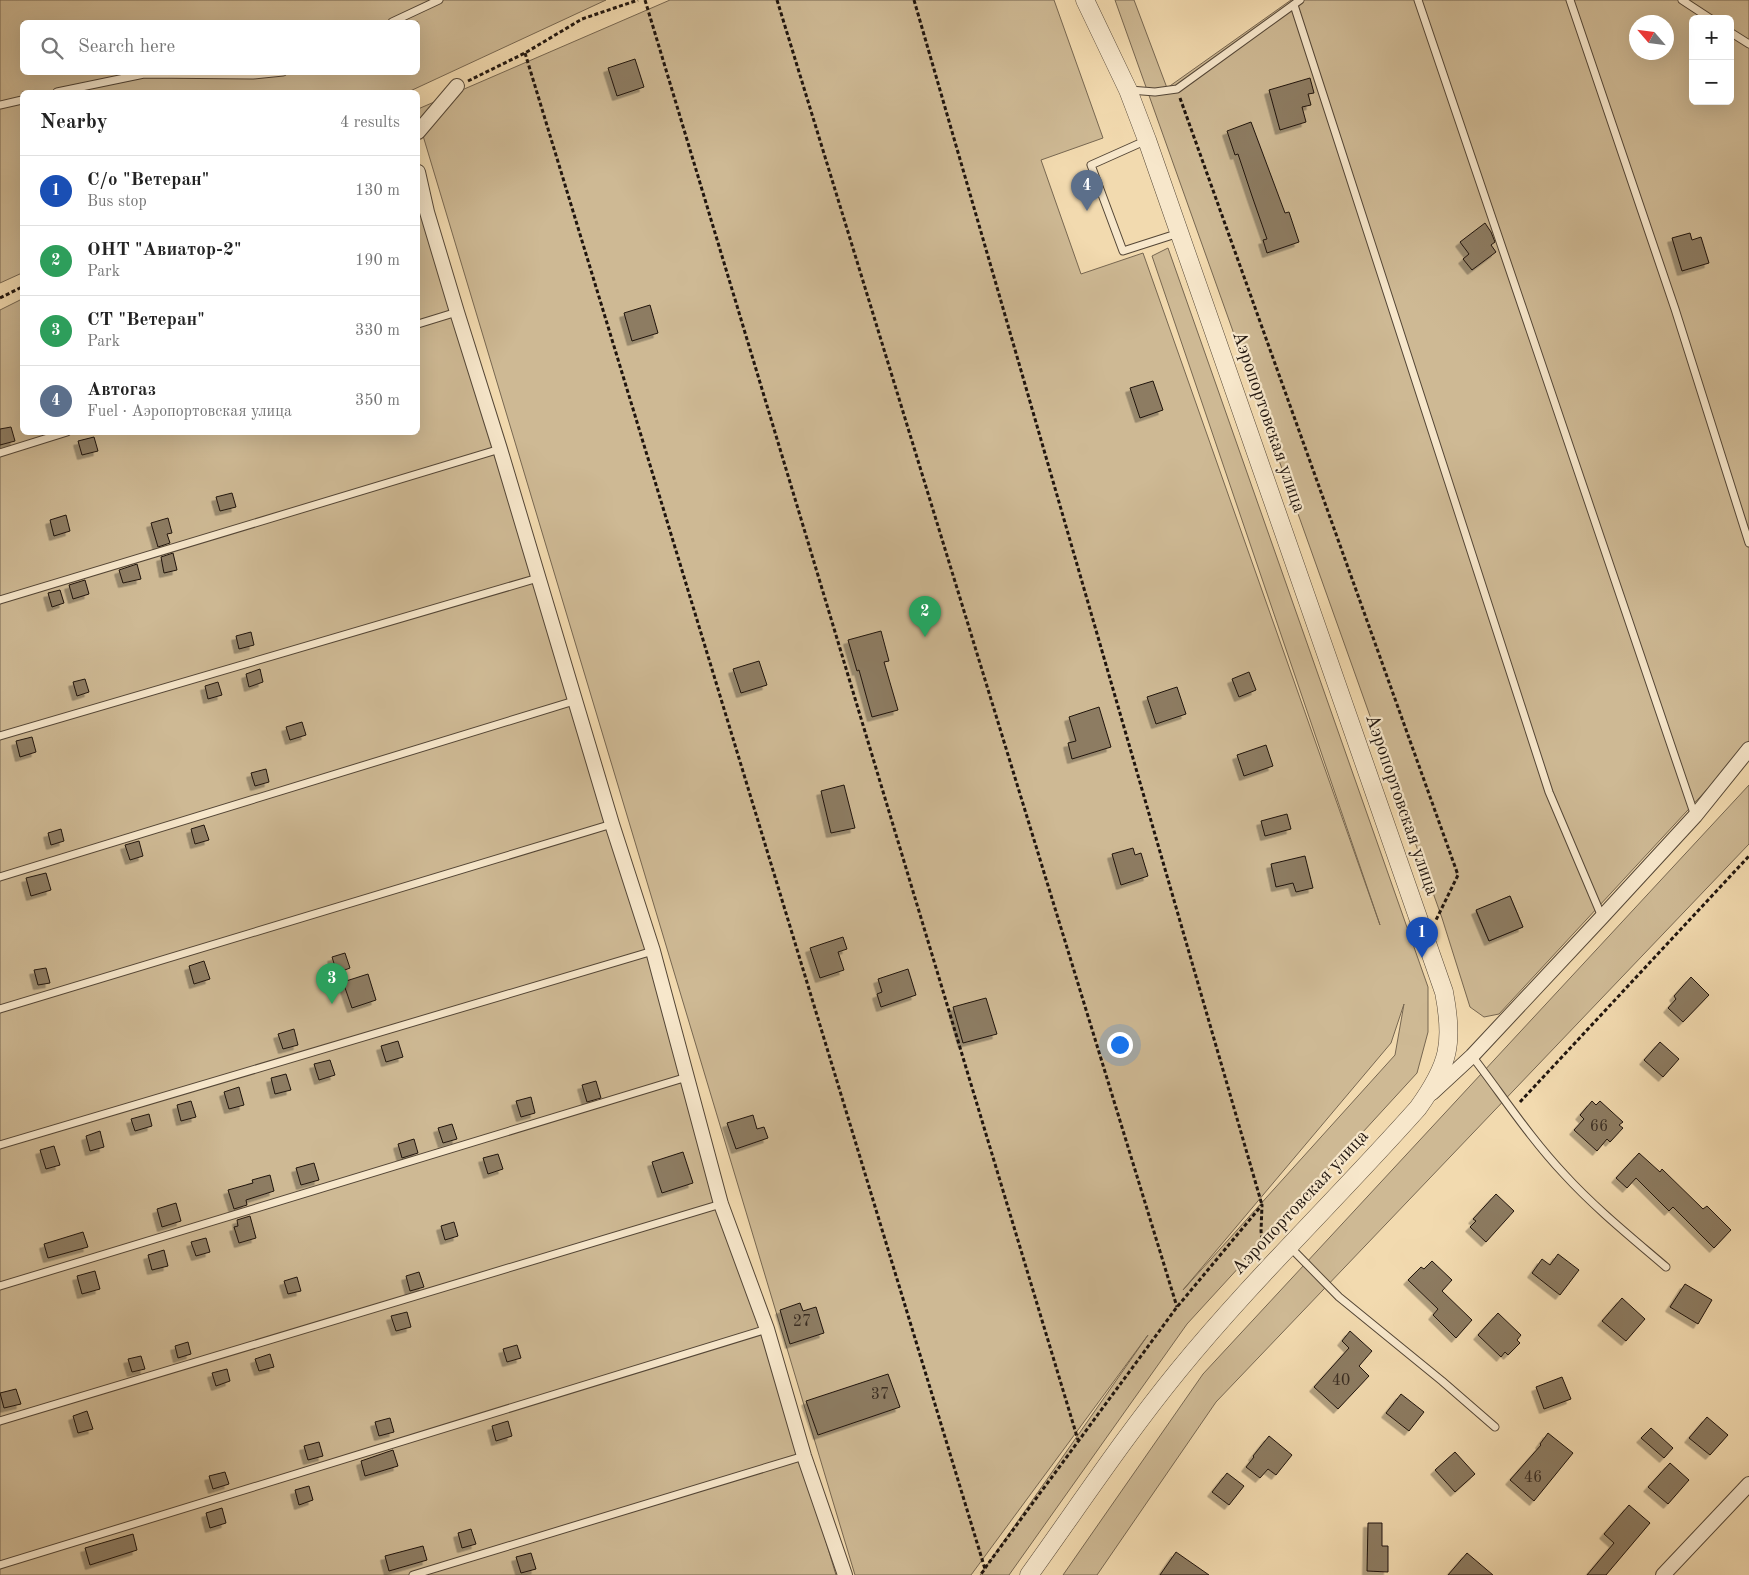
<!DOCTYPE html>
<meta charset="utf-8">
<style>
:root{--surface:#fff;--page:#f2f2f2;--text:#222;--muted:#767676;--line:#e0e0e0;--accent:#8f2418}
body{margin:0;font-family:"Old Standard TT",serif;background:var(--page);color:var(--text)}
.controls{position:absolute;right:15px;top:15px;display:grid;overflow:hidden;border-radius:8px;box-shadow:0 5px 20px #0002}
.controls button{width:45px;height:45px;display:grid;place-items:center;padding:0;border:0;border-bottom:1px solid var(--line);background:var(--surface);color:var(--text);font:25px sans-serif}
.compass{position:absolute;left:1629px;top:15px;width:45px;height:45px;border-radius:50%;background:var(--surface);box-shadow:0 5px 20px #0002;rotate:298deg}
.you{position:absolute;left:1119px;top:1044px;width:18px;height:18px;margin:-12px;border:4px solid #fff;border-radius:50%;background:#1a73e8;box-shadow:0 0 0 8px #1a73e833}
.badge{display:grid;place-items:center;width:32px;height:32px;border-radius:50%;background:var(--accent);color:#fff;font-size:16px;font-weight:700}
.pin{position:absolute;translate:-50% -41px;filter:drop-shadow(0 1px 2px #0008)}
.pin::after{content:'';position:absolute;top:26px;width:18px;height:15px;background:inherit;clip-path:polygon(0 0,100% 0,50% 100%)}
.list{margin:0;padding:0;list-style:none}
h2{display:flex;justify-content:space-between;align-items:center;height:65px;margin:0;padding:0 20px;font-size:21px}
h2 small{font-size:16px;font-weight:400;color:var(--muted)}
.list li{display:grid;grid-template-columns:32px 1fr auto;gap:15px;align-items:center;box-sizing:border-box;height:70px;padding:0 20px;border-top:1px solid var(--line)}
.list b{display:block;font-size:19px;white-space:nowrap}
.list p{margin:0;font-size:16px;white-space:nowrap;color:var(--muted)}
.list em{font-size:16px;font-style:normal;color:var(--muted)}
.icon{flex:none;width:28px;height:28px;fill:none;stroke:currentColor;stroke-width:2;stroke-linecap:round;stroke-linejoin:round}
.map{position:relative;flex:none;width:1749px;height:1575px;overflow:hidden}
.search{position:absolute;background:var(--surface);box-shadow:0 5px 20px #0002;left:20px;top:20px;width:400px;height:55px;display:flex;align-items:center;gap:12px;box-sizing:border-box;padding:0 18px;border-radius:8px;color:var(--muted);font-size:19px}
.panel{position:absolute;background:var(--surface);box-shadow:0 5px 20px #0002;left:20px;top:90px;width:400px;height:345px;border-radius:8px}
.map>svg:first-child{display:block}
.green{fill:#ceb994;stroke:#776751;fill-rule:evenodd}
.building{fill:#8d7b62;stroke:#20150e;filter:url(#shadow)}
.lines{fill:none;stroke-linecap:round;stroke-linejoin:round}
.service-casing{stroke:#544636;stroke-width:9}
.minor-casing{stroke:#544636;stroke-width:16}
.tertiary-casing{stroke:#544636;stroke-width:19}
.path{stroke:#20150e;stroke-width:3;stroke-dasharray:4 2.5;stroke-linecap:butt}
.service{stroke:#f7e7cb;stroke-width:7}
.minor{stroke:#f7e7cb;stroke-width:14}
.tertiary{stroke:#f7e7cb;stroke-width:18}
.labels{text-anchor:middle;dominant-baseline:central;stroke-width:4.5;stroke-linejoin:round;paint-order:stroke}
.number-label{font-size:16px;fill:#3b2e23}
.street-label{font-size:19px;fill:#20150e;stroke:#f7e7cb}
</style>
<div class="map">
<svg width="1749" height="1575" viewBox="0 0 1749 1575">
<defs>
<filter id="shadow"><feDropShadow dx="-4.5" dy="4.5" stdDeviation="0" flood-color="#0004"/></filter>
</defs>
<rect width="100%" height="100%" fill="#f2daaf"/>
<filter id="stains"><feTurbulence type="fractalNoise" baseFrequency=".004" numOctaves="4"/><feColorMatrix values="0 0 0 0 .2 0 0 0 0 .09 0 0 0 0 .02 0 0 0 .5 -.17"/></filter>
<radialGradient id="worn" r=".72"><stop offset=".6" stop-color="#630" stop-opacity="0"/><stop offset="1" stop-color="#630" stop-opacity=".3"/></radialGradient>
<g class="green">
<path d="M 0,0 L 606,0 L 408,92 L 22,92 L 22,273 L 0,283 ZM 22,22 L 418,22 L 418,72 L 22,72 Z"/>
<path d="M 670,0 L 1054,0 L 1103,138 L 1041,160 L 1081,274 L 1143,253 L 1380,925 L 1152,256 L 1168,248 L 1428,987 L 1428,1032 L 1417,1073 L 1187,1324 L 1009,1575 L 980,1575 L 1148,1335 L 971,1575 L 855,1575 L 418,119 L 418,109 ZM 1404,1004 L 1395,1055 L 1183,1290 L 1391,1043 Z"/>
<path d="M 1115,0 L 1134,0 L 1167,88 L 1291,0 L 1749,0 L 1749,744 L 1499,1014 L 1484,1017 L 1470,1007 L 1442,918 ZM 1693,19 L 1730,19 L 1730,101 L 1693,101 ZM 1636,22 L 1666,22 L 1666,52 L 1636,52 ZM 1510,896 L 1523,927 L 1489,941 L 1476,911 Z"/>
<polygon points="418,185 836,1575 0,1575 0,310 22,299 22,432 418,432"/>
<polygon points="1749,785 1749,844 1216,1402 1097,1575 1063,1575 1203,1374"/>
</g>
<g class="building">
<polygon points="635,59 644,87 617,96 608,68"/>
<polygon points="1310,78 1314,93 1308,94 1311,105 1302,107 1306,122 1280,130 1269,90"/>
<polygon points="1251,122 1285,213 1289,212 1299,242 1267,253 1263,240 1267,239 1252,196 1238,154 1235,155 1227,131"/>
<polygon points="1485,223 1491,232 1495,242 1491,245 1496,252 1472,270 1463,259 1469,254 1460,242"/>
<polygon points="1690,233 1692,240 1701,237 1709,263 1682,271 1672,238"/>
<polygon points="650,305 658,333 632,341 624,313"/>
<polygon points="1153,381 1163,410 1140,418 1130,388"/>
<polygon points="11,427 15,441 0,445 0,429"/>
<polygon points="94,437 98,451 82,455 78,441"/>
<polygon points="232,493 236,507 220,511 216,497"/>
<polygon points="66,515 70,531 54,536 50,520"/>
<polygon points="168,518 172,533 167,534 170,543 158,547 151,523"/>
<polygon points="173,553 177,570 164,573 161,557"/>
<polygon points="137,564 141,579 123,583 119,570"/>
<polygon points="85,580 89,594 73,599 69,585"/>
<polygon points="60,590 64,603 52,607 48,593"/>
<polygon points="881,631 889,661 884,662 898,710 872,717 859,670 857,671 848,640"/>
<polygon points="251,632 254,645 239,649 236,636"/>
<polygon points="759,661 767,685 741,693 733,669"/>
<polygon points="260,669 263,682 249,687 246,674"/>
<polygon points="1249,672 1256,690 1239,697 1232,679"/>
<polygon points="85,679 89,692 77,696 73,682"/>
<polygon points="218,682 222,695 208,699 205,686"/>
<polygon points="1177,687 1186,714 1156,724 1147,697"/>
<polygon points="1099,707 1111,747 1072,759 1068,743 1076,741 1069,717"/>
<polygon points="302,722 306,735 290,740 286,727"/>
<polygon points="32,737 36,752 20,757 16,741"/>
<polygon points="1266,745 1273,766 1244,776 1237,755"/>
<polygon points="266,769 269,782 255,786 251,773"/>
<polygon points="844,785 855,828 831,833 821,791"/>
<polygon points="1287,814 1291,829 1265,836 1261,821"/>
<polygon points="204,825 209,840 195,844 191,829"/>
<polygon points="61,829 64,841 51,845 48,833"/>
<polygon points="139,841 143,856 130,860 125,845"/>
<polygon points="1133,848 1135,855 1141,853 1148,876 1121,885 1112,854"/>
<polygon points="1305,856 1313,888 1296,892 1293,883 1276,887 1271,864"/>
<polygon points="46,873 51,890 31,896 26,878"/>
<polygon points="1510,896 1523,927 1489,941 1476,910"/>
<polygon points="843,937 847,949 838,952 844,970 820,978 810,948"/>
<polygon points="345,953 350,968 337,973 332,957"/>
<polygon points="204,961 210,979 194,984 189,966"/>
<polygon points="46,968 50,983 38,985 34,970"/>
<polygon points="908,969 916,995 881,1007 877,994 882,992 878,979"/>
<polygon points="368,974 376,1000 352,1008 343,982"/>
<polygon points="1691,977 1709,995 1683,1022 1668,1008 1676,999 1674,996"/>
<polygon points="986,998 997,1034 963,1043 953,1007"/>
<polygon points="294,1029 298,1045 283,1049 278,1034"/>
<polygon points="398,1041 403,1057 386,1062 381,1046"/>
<polygon points="1660,1042 1679,1059 1663,1077 1644,1060"/>
<polygon points="330,1060 335,1075 319,1080 314,1064"/>
<polygon points="286,1074 291,1090 275,1094 271,1078"/>
<polygon points="596,1081 601,1098 587,1102 582,1085"/>
<polygon points="239,1087 244,1105 229,1109 224,1092"/>
<polygon points="531,1097 535,1113 521,1117 516,1101"/>
<polygon points="191,1101 196,1117 181,1121 177,1105"/>
<polygon points="1592,1101 1596,1105 1600,1101 1623,1122 1619,1125 1623,1128 1610,1142 1607,1139 1597,1151 1574,1130 1584,1119 1580,1115"/>
<polygon points="149,1114 152,1126 135,1131 131,1119"/>
<polygon points="753,1115 757,1129 764,1127 768,1138 736,1149 727,1123"/>
<polygon points="452,1124 457,1139 443,1143 438,1128"/>
<polygon points="100,1131 104,1147 90,1151 86,1136"/>
<polygon points="414,1139 418,1153 402,1158 398,1144"/>
<polygon points="54,1146 60,1165 46,1169 40,1150"/>
<polygon points="683,1152 693,1183 662,1193 652,1162"/>
<polygon points="1639,1153 1660,1172 1662,1169 1703,1209 1707,1206 1731,1230 1714,1248 1673,1207 1669,1211 1636,1178 1627,1188 1616,1178"/>
<polygon points="498,1154 503,1169 488,1174 483,1158"/>
<polygon points="314,1163 319,1180 301,1185 296,1168"/>
<polygon points="270,1175 274,1191 246,1200 247,1205 234,1209 228,1190 253,1183 252,1180"/>
<polygon points="1496,1194 1514,1211 1486,1242 1470,1227 1476,1221 1473,1219"/>
<polygon points="176,1203 181,1221 162,1227 157,1209"/>
<polygon points="250,1216 256,1238 239,1243 234,1227 238,1226 237,1220"/>
<polygon points="454,1222 458,1236 445,1240 441,1226"/>
<polygon points="83,1232 88,1247 48,1258 44,1244"/>
<polygon points="206,1238 210,1252 196,1256 191,1242"/>
<polygon points="164,1250 168,1266 152,1270 148,1255"/>
<polygon points="1558,1254 1579,1270 1560,1295 1532,1273 1542,1259 1550,1265"/>
<polygon points="1432,1261 1452,1280 1442,1291 1472,1320 1456,1338 1433,1315 1438,1309 1408,1280 1421,1267 1424,1269"/>
<polygon points="95,1271 100,1289 82,1294 77,1276"/>
<polygon points="419,1272 424,1287 410,1291 406,1276"/>
<polygon points="297,1277 301,1291 288,1294 284,1281"/>
<polygon points="1685,1284 1712,1300 1698,1324 1670,1307"/>
<polygon points="1622,1298 1645,1319 1626,1341 1602,1321"/>
<polygon points="800,1303 803,1311 816,1307 824,1333 790,1344 780,1310"/>
<polygon points="407,1312 411,1327 396,1331 391,1316"/>
<polygon points="1498,1313 1521,1335 1517,1340 1520,1343 1508,1355 1505,1352 1501,1357 1478,1335"/>
<polygon points="1350,1331 1372,1351 1359,1366 1369,1376 1338,1409 1314,1387 1349,1348 1342,1341"/>
<polygon points="188,1342 191,1354 178,1358 175,1346"/>
<polygon points="517,1345 521,1358 507,1362 503,1349"/>
<polygon points="270,1354 274,1367 259,1371 255,1359"/>
<polygon points="141,1356 145,1369 132,1372 128,1359"/>
<polygon points="227,1369 230,1381 216,1386 212,1373"/>
<polygon points="888,1374 900,1407 818,1435 806,1401"/>
<polygon points="1562,1377 1571,1399 1544,1409 1536,1387"/>
<polygon points="16,1389 21,1404 4,1408 0,1393"/>
<polygon points="1401,1394 1424,1412 1409,1431 1386,1413"/>
<polygon points="87,1411 93,1429 78,1433 73,1416"/>
<polygon points="1707,1417 1728,1435 1710,1455 1689,1438"/>
<polygon points="390,1418 394,1432 379,1436 375,1422"/>
<polygon points="508,1421 512,1436 496,1441 492,1426"/>
<polygon points="1651,1428 1673,1448 1664,1458 1641,1438"/>
<polygon points="1548,1433 1573,1453 1534,1501 1510,1480 1541,1445 1540,1444"/>
<polygon points="1269,1436 1292,1455 1276,1475 1268,1469 1260,1478 1246,1467 1254,1457 1253,1456"/>
<polygon points="319,1442 323,1456 308,1460 304,1446"/>
<polygon points="393,1450 398,1466 365,1476 361,1461"/>
<polygon points="1455,1452 1475,1474 1455,1492 1435,1470"/>
<polygon points="1670,1463 1689,1480 1668,1504 1648,1487"/>
<polygon points="225,1472 229,1484 213,1489 209,1476"/>
<polygon points="1227,1473 1244,1486 1229,1505 1212,1492"/>
<polygon points="309,1486 313,1500 299,1505 295,1490"/>
<polygon points="1629,1505 1650,1523 1606,1575 1587,1575 1614,1543 1604,1534"/>
<polygon points="222,1508 226,1523 210,1528 206,1513"/>
<polygon points="1368,1523 1382,1523 1382,1546 1388,1546 1388,1572 1367,1571"/>
<polygon points="471,1529 476,1544 462,1548 458,1533"/>
<polygon points="133,1534 137,1550 90,1565 85,1548"/>
<polygon points="423,1546 427,1560 389,1571 385,1556"/>
<polygon points="1176,1552 1209,1575 1160,1575"/>
<polygon points="531,1553 536,1569 521,1573 516,1557"/>
<polygon points="1467,1553 1493,1575 1448,1575"/>
</g>
<g class="lines">
<g class="service-casing">
<g id="service">
<polyline points="1418,0 1695,816"/>
<polyline points="1570,0 1675,309 1749,543"/>
<polyline points="1682,0 1711,19"/>
<polyline points="1294,5 1549,792 1602,917"/>
<polyline points="392,22 439,0"/>
<polyline points="1730,32 1749,44"/>
<polyline points="1130,90 1155,92 1177,89 1300,0"/>
<polyline points="57,92 144,74 253,75 283,72"/>
<polyline points="0,105 22,100"/>
<polyline points="1147,140 1091,165 1123,251 1179,233"/>
<polyline points="418,324 457,312"/>
<polyline points="0,453 67,432"/>
<polyline points="0,600 500,449"/>
<polyline points="0,736 538,578"/>
<polyline points="0,877 574,701"/>
<polyline points="0,1009 612,824"/>
<path d="M 1472,1056 C 1502,1095 1530,1138 1564,1174 C 1595,1208 1631,1237 1666,1267"/>
<polyline points="0,1145 653,951"/>
<polyline points="1289,1246 1339,1297 1442,1381 1495,1427"/>
<polyline points="0,1286 687,1077"/>
<polyline points="0,1421 721,1204"/>
<polyline points="0,1565 767,1329"/>
<polyline points="413,1575 804,1456"/>
</g>
</g>
<g class="minor-casing">
<g id="minor">
<polyline points="418,132 457,86"/>
<polyline points="418,172 427,212 457,312 500,449 612,824 653,951 721,1204 767,1329 804,1456 845,1575"/>
<polyline points="1432,1093 1472,1056 1602,917 1695,816 1749,749"/>
<polyline points="1663,1575 1749,1484"/>
</g>
</g>
<g class="tertiary-casing">
<path id="tertiary" d="M 1029,1575 C 1078,1507 1125,1436 1178,1371 C 1253,1279 1339,1197 1418,1108 C 1449,1065 1454,1043 1444,992 L 1147,140 L 1128,90 L 1085,0"/>
</g>
<g class="path">
<polyline points="645,0 1078,1440"/>
<polyline points="777,0 1177,1307"/>
<polyline points="914,0 1262,1205"/>
<polyline points="525,53 985,1569 980,1575"/>
<polyline points="468,81 525,53 582,19 638,0"/>
<polyline points="1180,98 1458,875 1436,920"/>
<polyline points="0,298 22,287"/>
<polyline points="1520,1102 1749,856"/>
<polyline points="985,1568 1177,1307 1262,1205 1261,1231 1263,1251"/>
</g>
<use href="#service" class="service"/>
<use href="#minor" class="minor"/>
<use href="#tertiary" class="tertiary"/>
</g>
<g class="labels">
<g class="number-label">
<text x="1599" y="1127">66</text>
<text x="802" y="1322">27</text>
<text x="1341" y="1381">40</text>
<text x="880" y="1395">37</text>
<text x="1533" y="1478">46</text>
</g>
<g class="street-label">
<text transform="translate(1268 422) rotate(71)">Аэропортовская улица</text>
<text transform="translate(1401 805) rotate(71)">Аэропортовская улица</text>
<text transform="translate(1301 1203) rotate(-47)">Аэропортовская улица</text>
</g>
</g>
<rect width="100%" height="100%" filter="url(#stains)"/>
<rect width="100%" height="100%" fill="url(#worn)"/>
</svg>
<div class="controls">
<button>+</button>
<button>−</button>
</div>
<svg class="compass" viewBox="-18 -18 36 36"><path d="M0-13l5 13h-10z" fill="#e53935"/><path d="M0 13l5-13h-10z" fill="#767676"/></svg>
<div class="you"></div>
<div class="pin badge" style="left:1422px;top:958px;background:#1a4fb4">1</div>
<div class="pin badge" style="left:925px;top:637px;background:#2e9e5b">2</div>
<div class="pin badge" style="left:332px;top:1004px;background:#2e9e5b">3</div>
<div class="pin badge" style="left:1087px;top:211px;background:#5c6f8a">4</div>
<div class="search"><svg class="icon" aria-label="search" viewBox="0 0 24 24"><circle cx="10" cy="10" r="6"/><path d="M15 15l6 6"/></svg>Search here</div>
<section class="panel">
<h2>Nearby<small>4 results</small></h2>
<ul class="list">
<li><span class="badge" style="background:#1a4fb4">1</span><div><b>С/о &quot;Ветеран&quot;</b><p>Bus stop</p></div><em>130 m</em></li>
<li><span class="badge" style="background:#2e9e5b">2</span><div><b>ОНТ &quot;Авиатор-2&quot;</b><p>Park</p></div><em>190 m</em></li>
<li><span class="badge" style="background:#2e9e5b">3</span><div><b>СТ &quot;Ветеран&quot;</b><p>Park</p></div><em>330 m</em></li>
<li><span class="badge" style="background:#5c6f8a">4</span><div><b>Автогаз</b><p>Fuel · Аэропортовская улица</p></div><em>350 m</em></li>
</ul>
</section>
</div>
